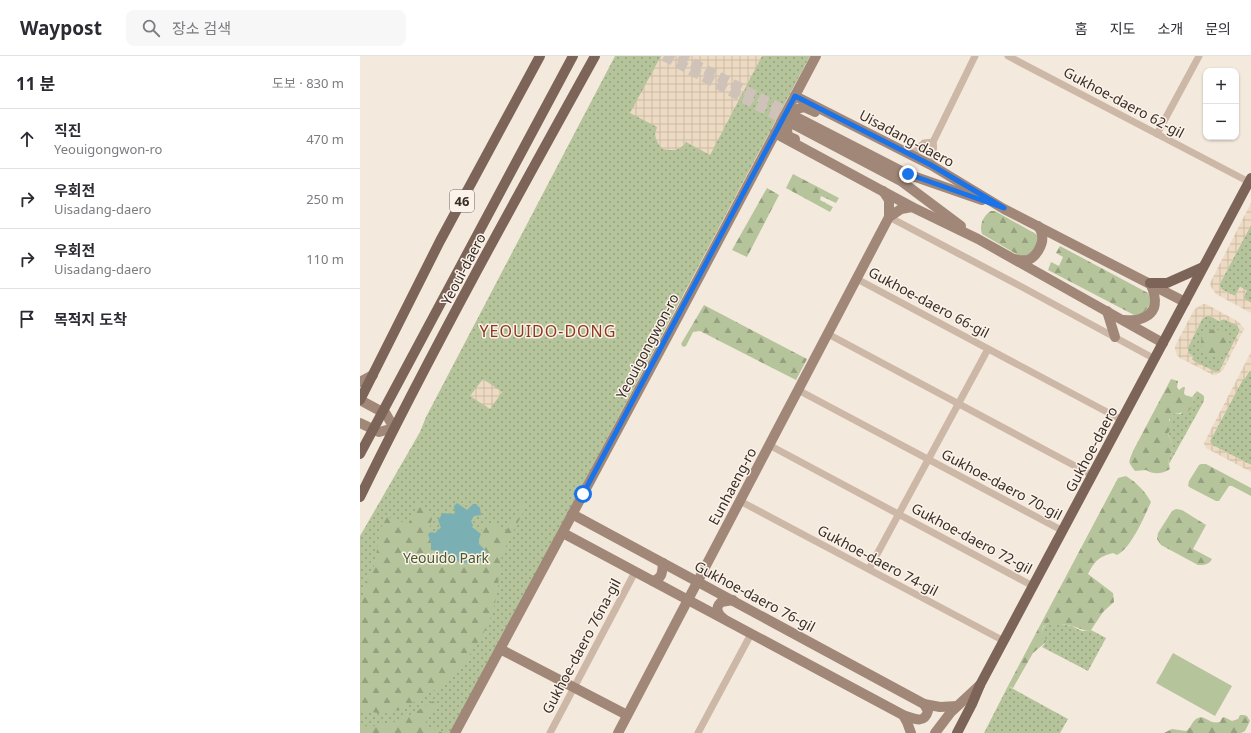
<!DOCTYPE html>
<html lang="ko">
<meta charset="utf-8">
<style>
:root{--surface:#fff;--page:#f7f7f7;--text:#2b2b33;--muted:#7c7c81;--line:#e1e1e2}
body{margin:0;font-family:"Noto Sans","Noto Sans KR",sans-serif;background:var(--page);color:var(--text)}
.controls{position:absolute;right:12px;top:12px;display:grid;overflow:hidden;border-radius:8px;box-shadow:0 1px 3px #0004}
.controls button{width:36px;height:36px;display:grid;place-items:center;padding:0;border:0;border-bottom:1px solid var(--line);background:var(--surface);color:var(--text);font:20px sans-serif}
.stop{position:absolute;width:12px;height:12px;margin:-9px;border:3px solid #1a73e8;border-radius:50%;background:#fff}
.stop.end{background:#1a73e8;border-color:#fff;box-shadow:0 1px 4px #0008}
.list{margin:0;padding:0;list-style:none}
h2{display:flex;justify-content:space-between;align-items:center;height:52px;margin:0;padding:0 16px;font-size:17px}
h2 small{font-size:13px;font-weight:400;color:var(--muted)}
.list li{display:grid;grid-template-columns:26px 1fr auto;gap:12px;align-items:center;box-sizing:border-box;height:60px;padding:0 16px;border-top:1px solid var(--line)}
.list b{display:block;font-size:15px;white-space:nowrap}
.list p{margin:0;font-size:13px;white-space:nowrap;color:var(--muted)}
.list em{font-size:13px;font-style:normal;color:var(--muted)}
.icon{flex:none;width:22px;height:22px;fill:none;stroke:currentColor;stroke-width:2;stroke-linecap:round;stroke-linejoin:round}
.map{position:relative;flex:none;width:891px;height:677px;overflow:hidden}
header{display:flex;align-items:center;gap:24px;box-sizing:border-box;height:56px;padding:0 20px;background:var(--surface);border-bottom:1px solid var(--line)}
header strong{font-size:19px}
nav{display:flex;gap:22px;margin-inline-start:auto;font-size:14px}
.search{width:280px;height:36px;background:var(--page);display:flex;align-items:center;gap:10px;box-sizing:border-box;padding:0 14px;border-radius:8px;color:var(--muted);font-size:15px}
main{display:flex}
aside{flex:1;background:var(--surface)}
.map>svg:first-child{display:block}
.grass{fill:url(#grass-dots)}
.forest{fill:url(#forest-firs)}
.garden{fill:#b6c49b}
.plaza{fill:url(#plaza-grid);fill-rule:evenodd}
.water{fill:#7ab0b3}
.lines{fill:none;stroke-linecap:round;stroke-linejoin:round}
.secondary-tunnel{stroke:#cfc3b9;stroke-width:10;stroke-dasharray:10 5;stroke-linecap:butt}
.street{stroke:#cdb8a7;stroke-width:7}
.secondary{stroke:#a18778;stroke-width:10}
.primary{stroke:#7c6458;stroke-width:10}
.route{stroke:#1a73e8;stroke-width:5}
.labels{text-anchor:middle;dominant-baseline:central;stroke-width:3;stroke-linejoin:round;paint-order:stroke}
.shield{fill:#fbf3e9;stroke:#736862;stroke-width:1}
.shield-label{font-size:13px;font-weight:bold;fill:#392d28}
.street-label{font-size:14px;fill:#392d28;stroke:#fbf3e9}
.park-label{font-size:14px;fill:#48592a;stroke:#fbf3e9}
.quarter-label{font-size:16px;letter-spacing:1px;fill:#8d371c;stroke:#fbf3e9}
</style>
<header>
<strong>Waypost</strong>
<div class="search"><svg class="icon" aria-label="search" viewBox="0 0 24 24"><circle cx="10" cy="10" r="6"/><path d="M15 15l6 6"/></svg>장소 검색</div>
<nav><a>홈</a><a>지도</a><a>소개</a><a>문의</a></nav>
</header>
<main>
<aside>
<h2>11 분<small>도보 · 830 m</small></h2>
<ul class="list">
<li><svg class="icon" aria-label="ahead" viewBox="0 0 24 24"><path d="M12 20V5M6 11l6-6 6 6"/></svg><div><b>직진</b><p>Yeouigongwon-ro</p></div><em>470 m</em></li>
<li><svg class="icon" aria-label="right" viewBox="0 0 24 24"><path d="M7 20v-9h11M14 6l5 5-5 5"/></svg><div><b>우회전</b><p>Uisadang-daero</p></div><em>250 m</em></li>
<li><svg class="icon" aria-label="right" viewBox="0 0 24 24"><path d="M7 20v-9h11M14 6l5 5-5 5"/></svg><div><b>우회전</b><p>Uisadang-daero</p></div><em>110 m</em></li>
<li><svg class="icon" aria-label="arrive" viewBox="0 0 24 24"><path d="M6 21V4h12l-3 4 3 4H6"/></svg><div><b>목적지 도착</b></div></li>
</ul>
</aside>
<div class="map">
<svg width="891" height="677" viewBox="0 0 891 677">
<defs>
<pattern id="grass-dots" width="8" height="8" patternUnits="userSpaceOnUse"><rect width="8" height="8" fill="#b6c49b"/><path d="M2 2h.1M6 6h.1" fill="none" stroke="#95a07e" stroke-width="1.8" stroke-linecap="round"/></pattern>
<pattern id="forest-firs" width="22" height="20" patternUnits="userSpaceOnUse"><rect width="22" height="20" fill="#b6c49b"/><path d="M5 1l3.5 6h-7zM16 11l3.5 6h-7z" fill="#95a07e"/></pattern>
<pattern id="plaza-grid" width="8" height="8" patternUnits="userSpaceOnUse"><rect width="8" height="8" fill="#eddac3"/><path d="M0 4h8M4 0v8" fill="none" stroke="#ccbba8"/></pattern>
</defs>
<rect width="100%" height="100%" fill="#f4e9dd"/>
<g class="grass">
<polygon points="255,0 450,0 91,677 0,677 0,480 60,376 66,361"/>
<polygon points="891,169 891,247 883,242 887,235 880,231 875,240 862,234 859,229"/>
<path d="M 847,260 L 850,260 L 859,265 L 864,263 L 877,269 L 880,274 L 860,314 L 856,316 C 845,312 825,305 828,291 L 842,263 Z"/>
<polygon points="890,314 891,315 891,409 852,389 850,385 883,323 885,322"/>
<path d="M 837,335 L 844,340 L 844,345 L 809,408 L 808,404 C 815,394 813,388 808,378 C 813,369 804,355 821,358 L 834,343 L 832,341 Z"/>
<path d="M 689,566 L 712,570 L 722,575 L 731,574 L 746,582 L 728,615 L 682,591 L 686,586 C 682,576 679,574 689,566 Z"/>
<polygon points="648,630 708,663 700,677 624,677"/>
</g>
<g class="forest">
<polygon points="433,118 479,142 476,147 461,140 460,144 473,151 470,156 426,132"/>
<polygon points="407,132 419,139 387,201 372,194"/>
<path d="M 631,155 L 635,155 L 676,178 L 679,180 L 674,195 L 666,201 L 658,199 L 622,178 C 619,169 623,160 631,155 Z"/>
<path d="M 700,190 L 788,237 L 791,245 C 788,253 784,259 774,259 L 688,214 L 691,206 L 699,210 L 703,201 L 696,197 Z"/>
<polygon points="344,249 447,303 436,324 340,275 333,276 326,290 323,291 321,288"/>
<path d="M 855,273 C 883,280 858,314 844,295 C 836,285 845,274 855,273 Z"/>
<path d="M 811,323 L 818,325 L 817,331 L 819,334 L 823,331 L 825,331 L 824,337 L 825,339 L 832,341 L 834,343 C 831,365 815,350 809,364 L 812,368 L 808,378 C 813,390 816,392 808,404 L 810,413 C 802,418 794,419 786,414 L 775,415 C 768,405 768,408 773,395 Z"/>
<polygon points="841,408 846,408 891,432 891,440 872,430 869,430 859,445 856,445 831,432 828,430 829,425 839,409"/>
<path d="M 766,420 C 777,427 784,434 791,446 C 784,461 772,491 757,499 L 753,497 C 738,501 735,505 728,518 L 753,537 L 754,546 L 743,556 L 731,574 C 720,575 721,572 712,570 C 704,567 696,570 689,566 L 683,571 L 682,575 L 685,580 L 686,586 L 673,597 L 653,632 L 648,630 L 758,422 Z"/>
<polygon points="59,444 73,459 68,478 71,487 71,494 80,495 84,502 92,502 102,508 119,506 125,502 127,496 119,488 119,483 123,470 135,467 146,475 163,447 167,449 148,485 142,500 139,512 138,533 133,556 122,580 105,606 83,629 42,653 23,658 2,654 0,653 0,546 15,507 20,474 27,461 48,468 55,456"/>
<path d="M 816,453 L 822,454 L 846,469 L 833,493 L 852,503 C 849,509 844,509 838,509 L 801,489 L 797,483 L 798,477 L 812,455 Z"/>
<path d="M 73,645 L 77,648 L 64,669 L 83,677 L 0,677 L 0,668 C 5,671 9,671 15,670 C 39,668 53,657 73,645 Z"/>
<path d="M 880,659 L 884,659 L 887,660 L 890,665 L 885,675 L 881,677 L 804,677 L 812,673 L 826,675 C 831,672 831,667 836,663 C 845,657 848,669 860,666 L 862,662 L 864,661 L 872,665 L 878,663 Z"/>
</g>
<polygon class="garden" points="813,597 872,630 855,660 796,627"/>
<g class="plaza">
<polygon points="301,0 402,0 350,99 326,86 323,90 316,94 308,94 303,93 299,89 296,83 295,78 297,71 270,57"/>
<polygon points="891,147 891,169 859,229 862,234 875,240 880,231 887,235 883,242 891,247 891,257 856,238 851,231 850,227"/>
<path d="M 843,248 L 846,248 L 879,266 L 884,273 L 863,314 L 856,319 L 853,319 L 820,302 L 817,299 L 815,293 L 815,290 L 834,254 L 839,250 ZM 847,260 L 850,260 L 859,265 L 864,263 L 877,269 L 880,274 L 860,314 L 856,316 L 832,304 L 833,300 L 827,296 L 828,291 L 842,263 Z"/>
<polygon points="891,296 891,315 889,314 885,322 883,323 850,385 852,389 891,409 891,416 846,392 844,387"/>
<polygon points="123,323 142,336 130,353 110,340"/>
</g>
<polygon class="water" points="97,447 107,454 113,448 116,448 120,452 121,459 114,460 111,465 113,469 112,471 121,478 119,483 119,488 127,496 125,501 119,506 102,507 92,502 85,502 80,495 71,494 71,487 68,478 71,476 76,477 77,474 81,472 78,464 83,457 92,458 95,457 94,450"/>
<g class="lines">
<g class="secondary-tunnel">
<polyline points="304,0 429,66"/>
<polyline points="319,0 433,59"/>
</g>
<g class="street">
<polyline points="648,0 889,126"/>
<polyline points="797,78 839,0"/>
<polyline points="550,99 557,94 564,87 573,86"/>
<path d="M 571,109 C 572,101 575,94 573,86 L 615,0"/>
<polyline points="529,161 662,231 795,303"/>
<polyline points="497,223 762,364"/>
<polyline points="468,278 732,419"/>
<polyline points="438,334 703,475"/>
<polyline points="409,389 673,530"/>
<polyline points="380,445 644,585"/>
<polyline points="509,513 628,293"/>
<polyline points="190,677 275,516"/>
<polyline points="338,677 391,578"/>
</g>
<g class="secondary">
<polyline points="435,40 571,109 644,153 825,246"/>
<polyline points="438,62 547,118 622,144"/>
<polyline points="435,69 541,125 601,170"/>
<polyline points="415,77 552,151 618,183 803,287"/>
<polyline points="435,83 428,80 427,74 431,62 437,53 444,51 455,56"/>
<polyline points="529,161 541,153 552,151"/>
<path d="M 655,203 C 659,204 663,205 668,204 C 676,201 684,188 682,179 C 682,176 680,173 678,170"/>
<polyline points="747,255 755,281"/>
<path d="M 764,264 C 769,264 775,265 780,263 C 799,257 797,242 790,227"/>
<polyline points="0,326 13,319"/>
<polyline points="0,344 26,358 34,372 19,376 0,367"/>
<polyline points="212,458 564,648 580,651 597,650"/>
<path d="M 203,477 L 543,659 C 553,662 564,669 568,655 L 564,648"/>
<path d="M 293,525 C 303,522 302,516 303,507"/>
<path d="M 363,562 C 357,557 355,552 361,546 L 373,544"/>
<polyline points="140,593 267,659"/>
<polyline points="543,659 547,666 551,677"/>
<polyline points="95,677 318,261 456,0"/>
<polyline points="258,677 529,161 529,144 523,135"/>
<polyline points="575,677 591,656 620,629"/>
</g>
<g class="primary">
<polyline points="790,227 807,227 843,211"/>
<polyline points="0,344 80,185 180,0"/>
<polyline points="0,398 213,0"/>
<path d="M 0,441 C 73,292 154,146 235,0"/>
<polyline points="597,677 612,648 620,629 891,122"/>
</g>
</g>
<g class="lines">
<polyline class="route" points="223,438 435,40 571,109 644,152 548,118"/>
</g>
<g class="labels">
<rect class="shield" x="90" y="134" width="24" height="22" rx="3"/>
<g class="shield-label">
<text x="102" y="145">46</text>
</g>
<g class="street-label">
<text transform="translate(764 46) rotate(28)">Gukhoe-daero 62-gil</text>
<text transform="translate(547 82) rotate(28)">Uisadang-daero</text>
<text transform="translate(103 213) rotate(-62)">Yeoui-daero</text>
<text transform="translate(569 246) rotate(28)">Gukhoe-daero 66-gil</text>
<text transform="translate(287 290) rotate(-62)">Yeouigongwon-ro</text>
<text transform="translate(731 393) rotate(-62)">Gukhoe-daero</text>
<text transform="translate(642 428) rotate(28)">Gukhoe-daero 70-gil</text>
<text transform="translate(372 430) rotate(-62)">Eunhaeng-ro</text>
<text transform="translate(612 482) rotate(28)">Gukhoe-daero 72-gil</text>
<text transform="translate(518 504) rotate(28)">Gukhoe-daero 74-gil</text>
<text transform="translate(395 540) rotate(28)">Gukhoe-daero 76-gil</text>
<text transform="translate(221 590) rotate(-62)">Gukhoe-daero 76na-gil</text>
</g>
<g class="park-label">
<text x="86" y="501">Yeouido Park</text>
</g>
<g class="quarter-label">
<text x="188" y="275">YEOUIDO-DONG</text>
</g>
</g>
</svg>
<div class="controls">
<button>+</button>
<button>−</button>
</div>
<div class="stop" style="left:223px;top:438px"></div>
<div class="stop end" style="left:548px;top:118px"></div>
</div>
</main>
